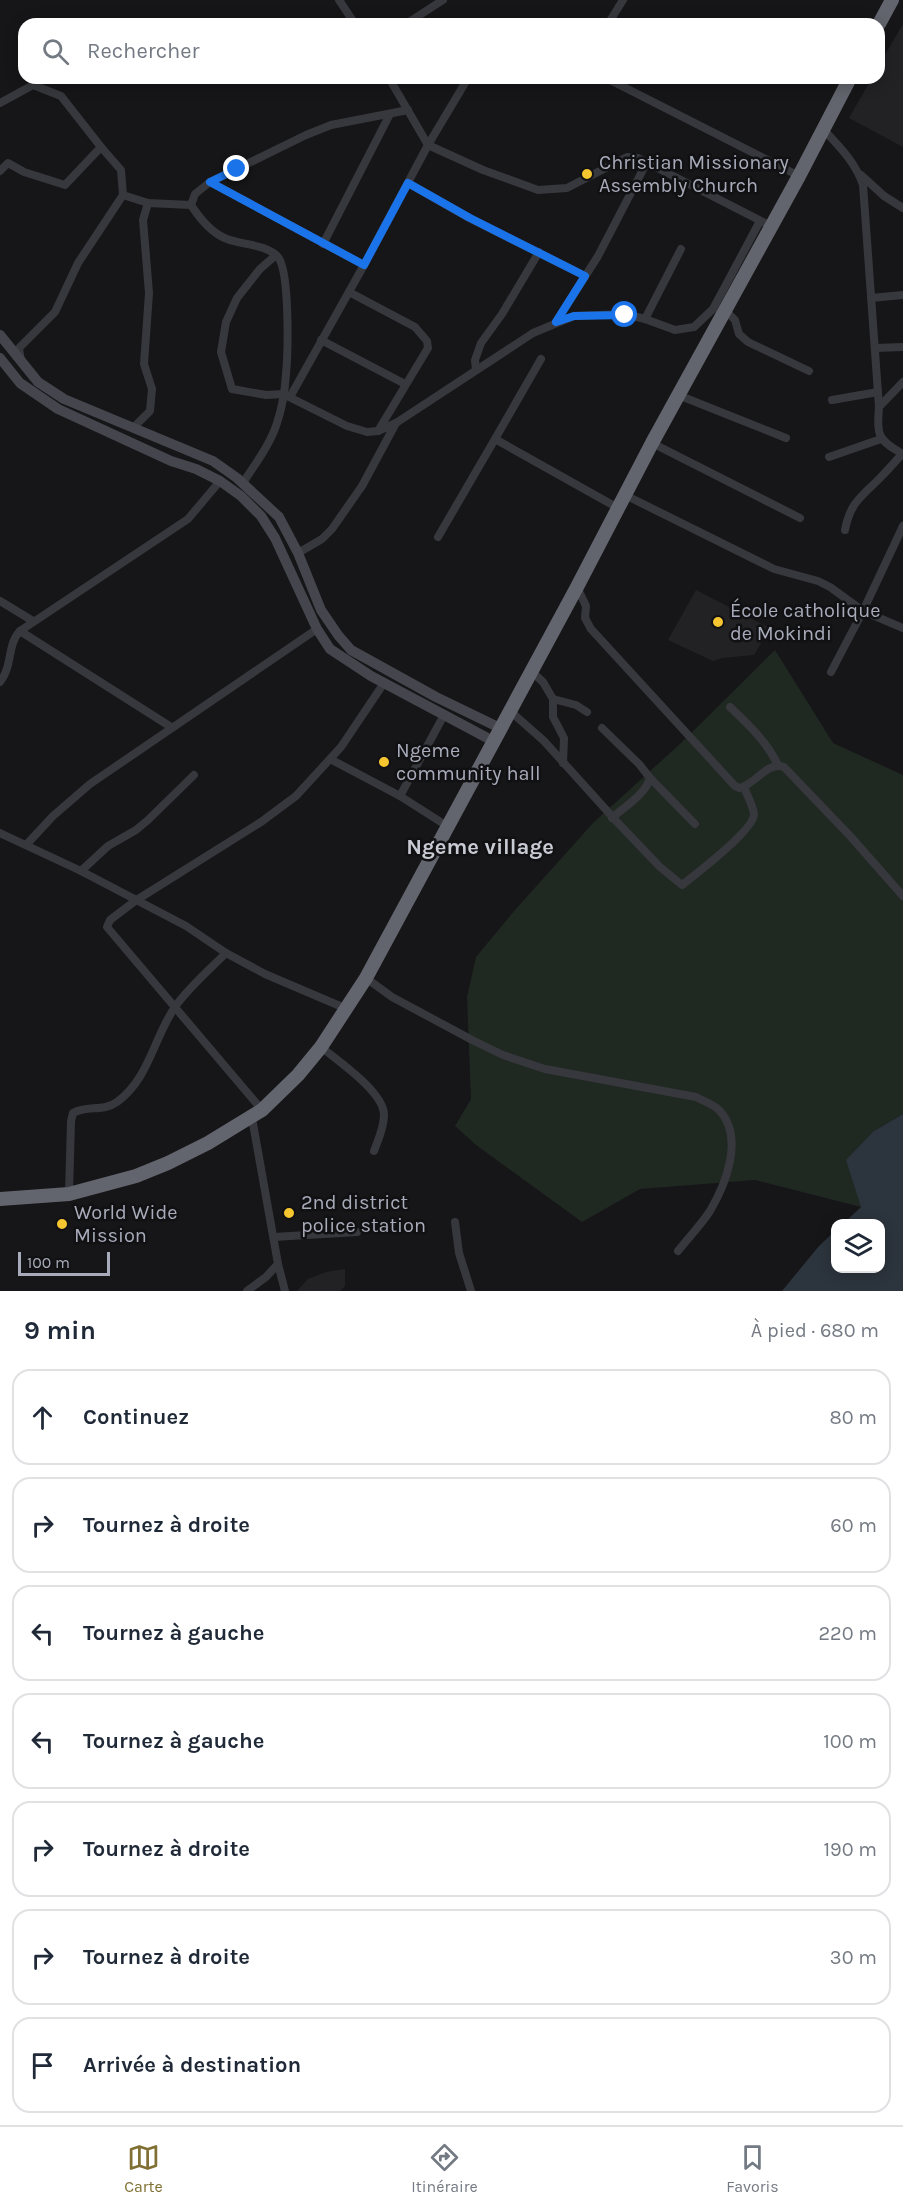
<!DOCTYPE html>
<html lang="fr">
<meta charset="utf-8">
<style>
:root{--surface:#fff;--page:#f6f6f7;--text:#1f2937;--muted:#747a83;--line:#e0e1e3;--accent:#807034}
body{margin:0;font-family:Karla,sans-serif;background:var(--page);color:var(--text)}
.controls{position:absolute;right:18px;bottom:18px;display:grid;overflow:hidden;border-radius:12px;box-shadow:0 3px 15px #0003}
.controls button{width:54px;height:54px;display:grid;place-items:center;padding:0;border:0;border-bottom:2px solid var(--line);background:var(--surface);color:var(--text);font:30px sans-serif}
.scale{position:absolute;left:18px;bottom:15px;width:92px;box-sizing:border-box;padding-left:6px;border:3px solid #a8abb9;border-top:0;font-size:16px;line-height:21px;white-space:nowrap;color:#a8abb9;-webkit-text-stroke:4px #111113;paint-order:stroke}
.stop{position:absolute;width:18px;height:18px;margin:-14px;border:4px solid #1a73e8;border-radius:50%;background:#fff}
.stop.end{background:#1a73e8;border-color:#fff;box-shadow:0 2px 6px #0008}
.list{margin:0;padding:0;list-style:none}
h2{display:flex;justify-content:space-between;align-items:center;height:78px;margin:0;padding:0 24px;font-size:26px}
h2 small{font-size:20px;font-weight:400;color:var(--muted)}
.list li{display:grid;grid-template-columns:39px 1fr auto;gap:18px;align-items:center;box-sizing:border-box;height:96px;margin:0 12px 12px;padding:0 12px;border:2px solid var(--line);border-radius:18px}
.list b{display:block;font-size:22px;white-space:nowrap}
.list em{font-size:20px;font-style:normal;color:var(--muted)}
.icon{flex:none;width:33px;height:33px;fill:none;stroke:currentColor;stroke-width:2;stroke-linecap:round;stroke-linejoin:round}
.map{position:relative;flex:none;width:903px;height:1291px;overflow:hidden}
.search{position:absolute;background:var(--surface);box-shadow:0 3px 15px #0003;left:18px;right:18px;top:18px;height:66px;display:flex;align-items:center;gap:15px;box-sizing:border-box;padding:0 21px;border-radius:18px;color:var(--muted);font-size:22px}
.sheet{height:834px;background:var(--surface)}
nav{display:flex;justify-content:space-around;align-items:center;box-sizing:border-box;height:84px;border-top:2px solid var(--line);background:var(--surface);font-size:16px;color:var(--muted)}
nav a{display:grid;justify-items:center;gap:3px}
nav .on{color:var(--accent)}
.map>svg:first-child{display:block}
.built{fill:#222225}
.green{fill:#202822}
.water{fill:#2c343d}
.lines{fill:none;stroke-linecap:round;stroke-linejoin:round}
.street{stroke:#37383d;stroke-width:8}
.secondary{stroke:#45464d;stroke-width:10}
.highway{stroke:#63656e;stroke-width:14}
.route{stroke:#1a73e8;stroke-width:8}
.poi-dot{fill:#f6c630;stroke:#111113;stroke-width:2}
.labels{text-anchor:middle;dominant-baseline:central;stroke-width:5;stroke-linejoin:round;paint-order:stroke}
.poi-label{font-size:20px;fill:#a8abb9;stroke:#111113;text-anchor:start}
.quarter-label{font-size:22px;font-weight:bold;fill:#c9cbd4;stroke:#111113}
</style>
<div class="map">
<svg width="903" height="1291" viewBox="0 0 903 1291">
<rect width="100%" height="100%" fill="#161618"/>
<g class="built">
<polygon points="903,24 903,147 849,118 872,78 879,78 879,65"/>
<polygon points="696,590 770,628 754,655 722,658 713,661 668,640"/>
<polygon points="345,1269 345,1286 340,1291 297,1291 308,1279 326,1272"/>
</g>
<polygon class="green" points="775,650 833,743 903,775 903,1114 874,1131 861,1207 755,1180 640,1189 582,1222 476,1145 455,1126 471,1099 467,997 476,957 515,910 593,823 681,743"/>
<polygon class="water" points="903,1114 903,1291 782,1291 819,1246 835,1231 836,1268 880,1268 880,1224 844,1223 861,1207 846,1160 874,1131"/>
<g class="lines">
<g class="street">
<polyline points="339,0 355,24"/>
<polyline points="406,24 443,0"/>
<polyline points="608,24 623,0"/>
<polyline points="389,78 428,145 483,170 538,190 567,188 627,157 638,158 771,226"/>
<polyline points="606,78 799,176"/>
<polyline points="0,103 33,85 61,96 101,147 65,185 24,172 8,163 0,171"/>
<path d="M 823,129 C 839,146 856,163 863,185 L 879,407 C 877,435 877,440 903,454"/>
<polyline points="101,147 121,170 123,195 148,203 191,205"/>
<polyline points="861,175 884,196 903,208"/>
<polyline points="210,182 364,265"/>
<polyline points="408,183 469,218 585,276"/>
<path d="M 191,205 C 200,219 211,233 227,239 C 242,245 266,244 278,257 C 290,272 288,353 286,374 C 285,390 282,408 277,423 C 270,445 255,464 243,483"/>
<polyline points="191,205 195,194 210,182 306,135 331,125 408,110"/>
<polyline points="323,244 390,114"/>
<polyline points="276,255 260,269 237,298 226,322 221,352 232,389 266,395 283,394 347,426 367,432 378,431 396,423 533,333 574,316 625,314 645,319 675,330 694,327 713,309 760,221"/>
<polyline points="349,292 415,327 427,341 428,348 378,431"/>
<polyline points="871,298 903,295"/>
<polyline points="725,310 735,320 739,334 748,342 809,371"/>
<polyline points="645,319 681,249"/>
<polyline points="556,322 598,256 647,162"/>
<polyline points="321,340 405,384"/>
<polyline points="875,348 903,347"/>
<polyline points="21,361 19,348 55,312 78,263 123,195"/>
<polyline points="476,370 475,360 481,343 502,314 539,252"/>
<polyline points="678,395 786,438"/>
<polyline points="290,397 364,265 428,145 468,78"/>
<polyline points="832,400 878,392"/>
<polyline points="879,407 903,382"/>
<polyline points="134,427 150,411 152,389 144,364 149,293 143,220 148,203"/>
<polyline points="495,439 541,359"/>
<polyline points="652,443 800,518"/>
<polyline points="829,457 881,439"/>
<polyline points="625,495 774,569 818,581 830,587 863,611 903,628"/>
<path d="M 845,530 C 850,503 861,497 879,479 C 887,471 895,462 902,454"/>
<polyline points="438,537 495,439 618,508"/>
<polyline points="298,553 322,539 332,529 362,486 396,423"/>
<path d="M 577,587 L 586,606 L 585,618 L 591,629 L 735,786 L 739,788 C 756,785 766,761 784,767 L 851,837 L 903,896"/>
<polyline points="0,601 33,621"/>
<polyline points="20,631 171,727"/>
<polyline points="531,671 543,682 553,699 553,717 564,738 563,763"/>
<polyline points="831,672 863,611 903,526"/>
<path d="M 0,682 C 13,666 7,644 20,631 L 188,519 L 220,481"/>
<polyline points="553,699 576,705 587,712"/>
<path d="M 730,707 C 748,724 767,742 778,765"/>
<path d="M 509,710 L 544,741 L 618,823 L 660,867 L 682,885 C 696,874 754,830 754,814 C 753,806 747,795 744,787"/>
<path d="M 602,728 L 639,764 L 650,778 C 646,794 624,807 612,818"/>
<polyline points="330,759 400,796 447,826"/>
<polyline points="650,778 695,824"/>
<polyline points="400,796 444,715"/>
<polyline points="0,833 81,871 186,926 226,953 265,974 347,1009"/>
<polyline points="27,844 53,816 90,784 317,629"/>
<polyline points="81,871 108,846 136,830 148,820 194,775"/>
<path d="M 366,978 L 392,997 L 474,1041 L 503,1055 L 545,1069 L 696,1097 C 703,1101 714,1104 720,1111 C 744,1138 726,1184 710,1211 C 701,1225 688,1238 678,1251"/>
<path d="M 321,1047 C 338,1061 384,1092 384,1115 C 384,1128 378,1140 374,1151"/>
<polyline points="262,1110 107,927 110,920 135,901 261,822 296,796 341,747 384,683"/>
<path d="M 69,1194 L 71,1121 L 73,1113 C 87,1105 103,1112 117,1102 C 149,1079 154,1037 175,1007 C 188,988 210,969 226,953"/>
<polyline points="455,1222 459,1253 471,1291"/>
<polyline points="274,1237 357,1232"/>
<polyline points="278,1264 285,1291"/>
<polyline points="247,1291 266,1277 278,1264 252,1118"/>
</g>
<g class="secondary">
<polyline points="0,335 38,382 64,399 213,461 237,478 279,517 298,553 321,610 338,635 351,650 436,697 500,728"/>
<polyline points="0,358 20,383 58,409 171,461 196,469 220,481 241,496 261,516 275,538 317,629 330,649 371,676 493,741"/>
</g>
<g class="highway">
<polyline points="879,24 892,0"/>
<polyline points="0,1199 69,1194 136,1176 168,1163 208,1143 262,1110 298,1075 321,1047 366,978 577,587 652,443 799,176 850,78"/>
</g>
</g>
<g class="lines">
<polyline class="route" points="237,169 210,182 364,265 408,183 470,218 585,276 556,322 574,316 625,315"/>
</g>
<g class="poi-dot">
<circle cx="587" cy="174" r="6"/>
<circle cx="718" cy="622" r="6"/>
<circle cx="384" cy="762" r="6"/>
<circle cx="289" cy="1213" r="6"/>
<circle cx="62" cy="1224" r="6"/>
</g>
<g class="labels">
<g class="poi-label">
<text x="599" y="162">Christian Missionary<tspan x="599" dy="23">Assembly Church</tspan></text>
<text x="730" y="610">École catholique<tspan x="730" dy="23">de Mokindi</tspan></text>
<text x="396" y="750">Ngeme<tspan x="396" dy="23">community hall</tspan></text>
<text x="301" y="1202">2nd district<tspan x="301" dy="23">police station</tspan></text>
<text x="74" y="1212">World Wide<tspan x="74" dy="23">Mission</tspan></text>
</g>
<g class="quarter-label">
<text x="480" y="847">Ngeme village</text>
</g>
</g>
</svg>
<div class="controls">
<button><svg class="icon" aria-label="layers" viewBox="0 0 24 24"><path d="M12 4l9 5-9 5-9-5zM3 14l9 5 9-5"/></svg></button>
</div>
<div class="scale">100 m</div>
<div class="stop" style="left:625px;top:315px"></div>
<div class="stop end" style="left:237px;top:169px"></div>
<div class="search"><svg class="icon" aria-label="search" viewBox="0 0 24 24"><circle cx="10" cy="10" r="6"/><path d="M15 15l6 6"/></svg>Rechercher</div>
</div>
<section class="sheet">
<h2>9 min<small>À pied · 680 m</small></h2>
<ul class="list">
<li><svg class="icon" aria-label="ahead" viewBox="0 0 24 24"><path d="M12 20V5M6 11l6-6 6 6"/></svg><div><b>Continuez</b></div><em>80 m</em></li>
<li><svg class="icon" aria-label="right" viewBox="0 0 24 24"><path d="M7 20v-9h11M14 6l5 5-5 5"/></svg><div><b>Tournez à droite</b></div><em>60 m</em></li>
<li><svg class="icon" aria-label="left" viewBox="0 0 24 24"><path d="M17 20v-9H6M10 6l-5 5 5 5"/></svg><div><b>Tournez à gauche</b></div><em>220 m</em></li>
<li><svg class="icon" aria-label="left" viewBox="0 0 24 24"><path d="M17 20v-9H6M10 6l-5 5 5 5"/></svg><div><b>Tournez à gauche</b></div><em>100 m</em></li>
<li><svg class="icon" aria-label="right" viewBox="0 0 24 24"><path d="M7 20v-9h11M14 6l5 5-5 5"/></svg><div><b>Tournez à droite</b></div><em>190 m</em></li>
<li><svg class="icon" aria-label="right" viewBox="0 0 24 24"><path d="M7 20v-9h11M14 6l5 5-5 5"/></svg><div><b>Tournez à droite</b></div><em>30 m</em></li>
<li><svg class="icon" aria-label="arrive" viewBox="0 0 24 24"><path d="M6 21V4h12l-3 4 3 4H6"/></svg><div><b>Arrivée à destination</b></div></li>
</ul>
</section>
<nav>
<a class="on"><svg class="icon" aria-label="map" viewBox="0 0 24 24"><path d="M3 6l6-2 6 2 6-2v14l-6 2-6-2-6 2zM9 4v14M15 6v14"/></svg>Carte</a>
<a><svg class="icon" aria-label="directions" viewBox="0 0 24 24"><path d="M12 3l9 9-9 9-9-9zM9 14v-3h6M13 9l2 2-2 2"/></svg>Itinéraire</a>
<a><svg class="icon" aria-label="saved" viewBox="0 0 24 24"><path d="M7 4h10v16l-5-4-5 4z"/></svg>Favoris</a>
</nav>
